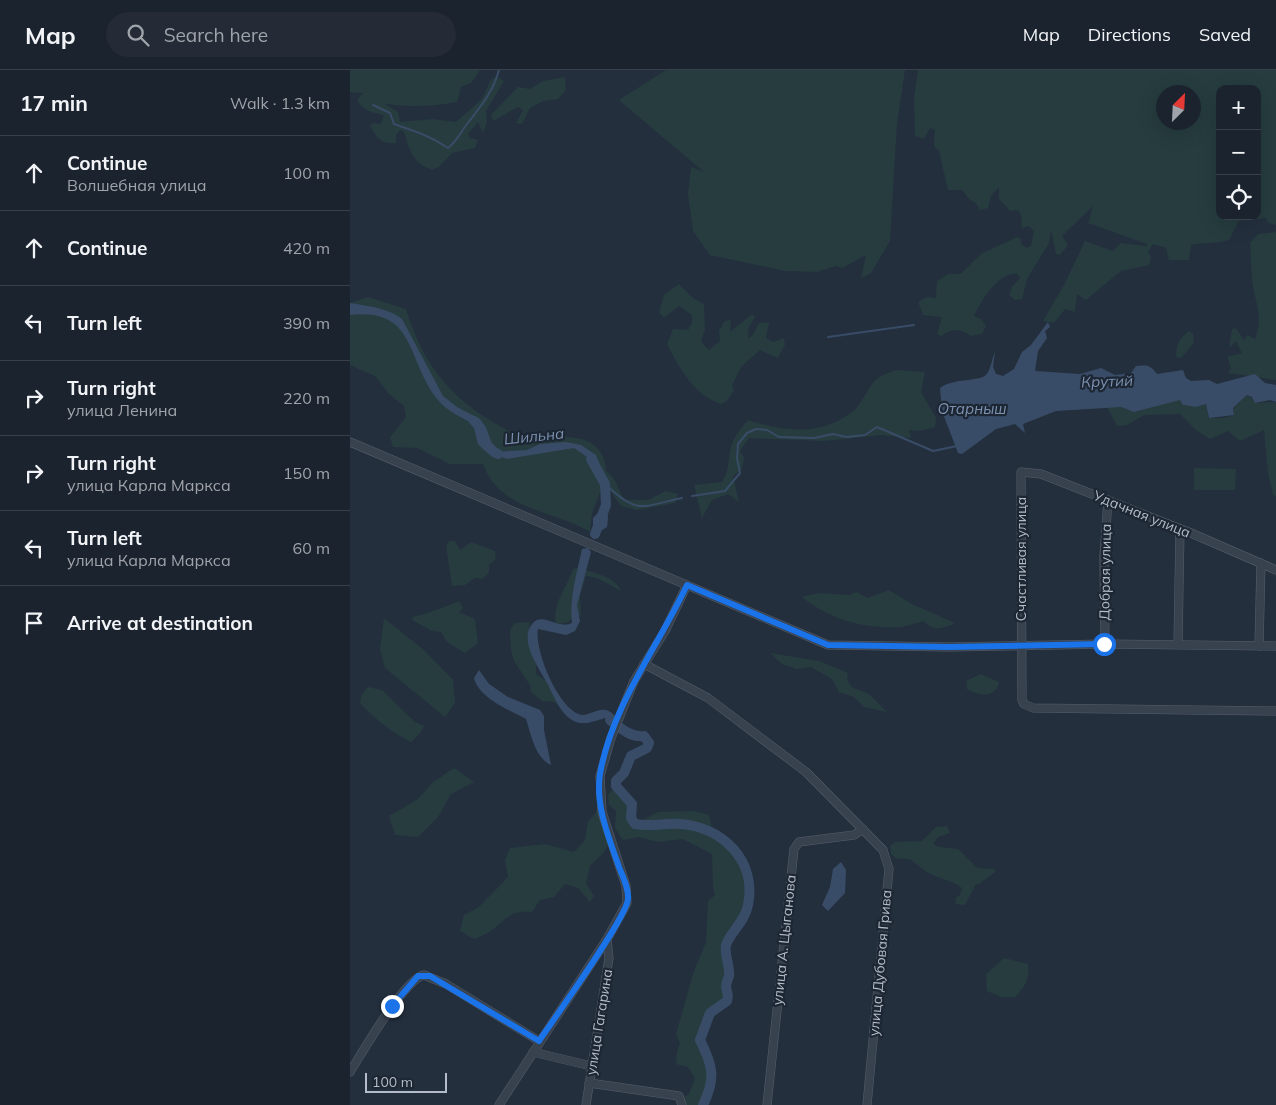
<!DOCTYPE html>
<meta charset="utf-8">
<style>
:root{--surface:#1b232e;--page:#242b36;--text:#f1f3f6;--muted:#a0a4aa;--line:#39404a}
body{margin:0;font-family:Mulish,sans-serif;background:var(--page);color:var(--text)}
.controls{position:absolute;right:15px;top:15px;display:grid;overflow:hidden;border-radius:10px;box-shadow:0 5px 20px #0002}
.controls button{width:45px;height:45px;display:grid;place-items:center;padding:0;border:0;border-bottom:1px solid var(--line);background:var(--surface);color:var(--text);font:25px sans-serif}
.compass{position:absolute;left:806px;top:15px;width:45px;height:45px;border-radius:50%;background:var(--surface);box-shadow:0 5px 20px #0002;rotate:24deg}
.scale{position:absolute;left:15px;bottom:12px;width:82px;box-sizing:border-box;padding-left:5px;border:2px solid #b4bcc9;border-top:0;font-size:14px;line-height:18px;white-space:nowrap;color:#b4bcc9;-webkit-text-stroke:4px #1d2633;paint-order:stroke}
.stop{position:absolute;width:15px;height:15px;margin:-11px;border:4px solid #1a73e8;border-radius:50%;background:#fff}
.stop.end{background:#1a73e8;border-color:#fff;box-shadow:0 1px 5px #0008}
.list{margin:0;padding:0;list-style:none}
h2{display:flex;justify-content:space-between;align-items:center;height:65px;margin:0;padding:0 20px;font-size:21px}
h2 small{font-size:16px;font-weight:400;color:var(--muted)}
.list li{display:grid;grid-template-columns:32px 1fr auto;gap:15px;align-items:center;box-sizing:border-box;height:75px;padding:0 20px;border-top:1px solid var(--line)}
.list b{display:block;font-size:19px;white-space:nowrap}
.list p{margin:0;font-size:16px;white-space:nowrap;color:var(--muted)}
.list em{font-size:16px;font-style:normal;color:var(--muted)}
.icon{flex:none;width:28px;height:28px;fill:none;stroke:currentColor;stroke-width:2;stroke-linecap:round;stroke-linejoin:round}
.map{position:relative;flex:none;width:926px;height:1035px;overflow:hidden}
header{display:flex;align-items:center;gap:30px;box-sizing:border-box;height:70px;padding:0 25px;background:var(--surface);border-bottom:1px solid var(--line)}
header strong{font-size:24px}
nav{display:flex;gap:28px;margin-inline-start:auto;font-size:18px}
.search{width:350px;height:45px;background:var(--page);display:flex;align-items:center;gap:12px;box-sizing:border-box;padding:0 18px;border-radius:28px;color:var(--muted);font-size:19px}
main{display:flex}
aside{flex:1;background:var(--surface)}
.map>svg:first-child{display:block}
.green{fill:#263c3f;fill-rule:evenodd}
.water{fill:#394c67}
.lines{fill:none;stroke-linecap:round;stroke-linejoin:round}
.stream{stroke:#394c67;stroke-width:2}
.river{stroke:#394c67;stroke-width:10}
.minor-casing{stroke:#565f6c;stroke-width:9}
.minor{stroke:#38414e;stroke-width:8}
.route{stroke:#1a73e8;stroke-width:6}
.labels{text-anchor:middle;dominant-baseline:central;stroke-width:4.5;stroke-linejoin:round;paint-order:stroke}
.street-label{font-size:14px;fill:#b4bcc9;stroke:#1d2633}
.water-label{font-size:15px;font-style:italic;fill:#7c92b1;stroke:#1d2633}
</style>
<header>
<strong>Map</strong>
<div class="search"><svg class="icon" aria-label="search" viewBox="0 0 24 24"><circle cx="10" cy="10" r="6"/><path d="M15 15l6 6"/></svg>Search here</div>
<nav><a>Map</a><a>Directions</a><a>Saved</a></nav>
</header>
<main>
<aside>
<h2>17 min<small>Walk · 1.3 km</small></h2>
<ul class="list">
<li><svg class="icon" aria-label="ahead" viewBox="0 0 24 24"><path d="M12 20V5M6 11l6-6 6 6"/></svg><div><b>Continue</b><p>Волшебная улица</p></div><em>100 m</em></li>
<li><svg class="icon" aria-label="ahead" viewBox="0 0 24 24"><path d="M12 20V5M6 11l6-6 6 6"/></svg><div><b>Continue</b></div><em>420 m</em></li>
<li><svg class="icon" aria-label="left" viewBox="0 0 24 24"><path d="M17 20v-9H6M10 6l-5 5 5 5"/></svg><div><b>Turn left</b></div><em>390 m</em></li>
<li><svg class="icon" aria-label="right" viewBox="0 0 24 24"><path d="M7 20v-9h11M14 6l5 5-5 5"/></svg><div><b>Turn right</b><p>улица Ленина</p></div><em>220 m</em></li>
<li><svg class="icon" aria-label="right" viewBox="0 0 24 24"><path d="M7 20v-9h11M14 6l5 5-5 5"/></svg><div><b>Turn right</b><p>улица Карла Маркса</p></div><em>150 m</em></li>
<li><svg class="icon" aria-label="left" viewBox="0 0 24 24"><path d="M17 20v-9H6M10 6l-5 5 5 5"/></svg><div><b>Turn left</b><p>улица Карла Маркса</p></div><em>60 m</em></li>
<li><svg class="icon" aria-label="arrive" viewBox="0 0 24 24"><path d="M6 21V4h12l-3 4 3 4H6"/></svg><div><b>Arrive at destination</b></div></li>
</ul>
</aside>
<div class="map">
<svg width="926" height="1035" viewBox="0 0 926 1035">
<rect width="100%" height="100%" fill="#242f3e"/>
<g class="green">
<path d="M 0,0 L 130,0 L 121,13 L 111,17 L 107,32 C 82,37 60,37 35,34 L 48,42 L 50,52 L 82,49 L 106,52 L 132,29 L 140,11 L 146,6 L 154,11 L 136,41 L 137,52 L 133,63 L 128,52 L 118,64 L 120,68 L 128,70 L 125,78 L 102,83 L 89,97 L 82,100 C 63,93 59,80 54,62 L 50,60 L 46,65 L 46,73 C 31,75 26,67 20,55 L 24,53 L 31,54 L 34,45 C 23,43 12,40 7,30 L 13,23 L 0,22 Z"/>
<polygon points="316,0 555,0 547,53 540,171 521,203 511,208 516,185 492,198 486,196 467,202 435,201 360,185 343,161 338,124 341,97 354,102 269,30"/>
<path d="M 568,0 L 926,0 L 926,155 L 919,153 L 915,148 L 889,151 L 879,170 C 866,174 854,172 841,175 L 839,190 L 819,190 L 816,178 L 803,174 L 798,182 L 801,188 L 799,195 L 771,201 L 736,230 L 727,224 L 725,242 L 715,239 L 704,253 L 693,251 L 715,213 L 735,171 L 763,181 L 770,173 L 797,176 L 797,174 L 738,153 L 743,136 L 712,166 L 718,175 L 710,185 L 706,184 L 701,160 L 699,173 L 677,209 L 672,229 L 665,230 L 659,225 L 662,217 L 670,208 L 668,204 C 649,200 631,231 624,246 L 631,249 L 636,256 L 632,264 L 621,266 C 608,258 604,258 591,266 L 587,264 L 592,247 L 573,245 L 568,232 L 577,227 L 586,228 L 587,211 L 598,204 L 611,204 L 631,184 L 667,167 L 671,169 L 671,174 L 676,178 L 681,176 L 684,161 L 679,156 L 672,158 L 671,144 L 668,140 L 660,141 L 649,129 L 649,117 L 641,126 L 638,138 L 630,140 L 625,132 L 620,130 L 612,120 L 598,120 L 589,81 L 584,76 L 585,60 L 580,58 L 574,69 L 565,66 L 564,28 ZM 870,19 L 907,19 L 907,146 L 870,146 ZM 814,22 L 844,22 L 844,52 L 814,52 Z"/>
<polygon points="215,7 216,20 208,29 193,31 180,38 172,54 166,53 173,40 168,37 143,51 141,45 168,17 180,19 193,11"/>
<path d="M 926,162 L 926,310 L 878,303 L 881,298 L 877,287 L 892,283 L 886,271 L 879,278 L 882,259 L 886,258 L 894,270 L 898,265 L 905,269 C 913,247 907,238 903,216 C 901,202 901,187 900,173 L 908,164 Z"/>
<path d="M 329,214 L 343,228 L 354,234 L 355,259 L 351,272 L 359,280 L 370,271 L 369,261 L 374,252 L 381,249 L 380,262 L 402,244 L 405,247 L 399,257 L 398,268 L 402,266 L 409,253 L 419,252 L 416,268 L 423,272 L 434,268 L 435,275 L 428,288 L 410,280 L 391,297 L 382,315 L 384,320 L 377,331 L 371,334 C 344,325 329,298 317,274 L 323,259 L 338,260 L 342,253 L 342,245 L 329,236 L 314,248 L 309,242 L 314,225 Z"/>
<path d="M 18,227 L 56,239 C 77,307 111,338 173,368 L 183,369 L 191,366 L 199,371 L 203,367 C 229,365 255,371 256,401 C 269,411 267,420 275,430 L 298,430 L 316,421 L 328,424 L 325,433 L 287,440 L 271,436 L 254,412 L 242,443 L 240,462 C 202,439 151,442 133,394 L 100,394 L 67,378 L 43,377 L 40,367 L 56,347 L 54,336 L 38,323 L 25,306 L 0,295 L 0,233 Z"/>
<path d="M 839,261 L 843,264 L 844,273 L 831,288 L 826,287 C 826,276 829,268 839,261 Z"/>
<path d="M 546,300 L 575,302 L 571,322 L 586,348 L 585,357 L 569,361 L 559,360 L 561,368 L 531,365 L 475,371 L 399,368 L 390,381 L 394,388 L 392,399 L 383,406 L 389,432 L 378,424 L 362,430 L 352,448 L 344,415 L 372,412 C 381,397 377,392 381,377 C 384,366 391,359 398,350 C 430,360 463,366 493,348 C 498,345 505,341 508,336 C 523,315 519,309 546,300 Z"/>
<polygon points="897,325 902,328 905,333 924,332 926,333 926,426 923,425 918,403 914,360 890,371 878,361 860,369 846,360 830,344 794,345 777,355 767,356 757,337 771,337 784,342 830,329 833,335 846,337 856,334 859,348 873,348 884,345 884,338"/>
<polygon points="844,398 886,399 885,420 844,420"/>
<polygon points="99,471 105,471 110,480 121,472 145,481 146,489 139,495 139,502 133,509 125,508 115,515 102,516 96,476"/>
<path d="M 227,498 C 240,502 266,506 271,521 L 247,508 L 236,506 L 230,525 L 231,547 L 226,542 C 221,553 217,553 206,554 C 202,533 217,518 223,499 Z"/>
<path d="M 539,520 L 562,534 L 605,553 C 593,559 584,562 574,551 C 566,553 558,556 551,557 C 515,559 480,550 452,527 L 468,523 L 500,525 L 506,522 L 518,528 Z"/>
<path d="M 109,531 L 113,538 L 109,542 L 125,549 L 128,573 L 115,583 L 97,572 L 91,562 L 82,561 L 62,550 L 63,547 C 79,543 95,537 109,531 Z"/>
<polygon points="34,548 75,581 103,610 105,633 95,647 35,598 30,579"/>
<polygon points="180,552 177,571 186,584 186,604 201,614 217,642 204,632 192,631 181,622 180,615 164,591 161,580 160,560 165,553"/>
<polygon points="420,583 469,591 498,603 497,610 502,617 519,624 537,642 514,637 504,627 489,622 482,609 461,597 446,599 432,594"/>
<path d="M 631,604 L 649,612 C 645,629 629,626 617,619 L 616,611 Z"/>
<path d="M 18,617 L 32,620 L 65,652 L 74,656 L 71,662 L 61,672 C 41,662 25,649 10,633 L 11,626 Z"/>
<polygon points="104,698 124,712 101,724 88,747 68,767 45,765 39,746 68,729 82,713"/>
<polygon points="266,716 282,734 281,748 285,754 308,742 344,741 359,745 362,758 378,771 395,795 400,813 398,836 393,851 376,875 379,905 376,917 379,924 377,931 360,943 350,970 360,992 363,1015 348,1035 333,1035 331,1029 339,1024 345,1008 338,997 326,994 327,982 330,973 326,964 343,904 356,872 358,831 365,825 363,817 362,784 333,769 307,772 289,767 273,770 265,758 266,741 259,735 258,725"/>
<path d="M 248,740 L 259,773 L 254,782 L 240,796 L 236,813 L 244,826 L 240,832 L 228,818 L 215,814 L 204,827 L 190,830 L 182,842 C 160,840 158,848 142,860 C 137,864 130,866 124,869 L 110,861 L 114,845 L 129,837 L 158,807 L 155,790 L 160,778 L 195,774 L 224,782 L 235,770 L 238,752 Z"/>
<path d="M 597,756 L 600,763 L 588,767 L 583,774 L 590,777 L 608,779 L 627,798 L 645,799 L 645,802 L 629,814 L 626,814 L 615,835 L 605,834 L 606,828 L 610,825 L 612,818 C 601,810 590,809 579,803 C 566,797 565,786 547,789 L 541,784 L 540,776 L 545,772 L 572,771 L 586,757 Z"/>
<path d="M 654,888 L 678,894 C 680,910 675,916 665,927 L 651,927 L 637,921 L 636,904 Z"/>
</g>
<g class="water">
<path d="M 0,233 C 18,236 38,238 52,249 L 93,326 L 107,337 L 130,349 L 133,354 L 133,373 L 143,382 L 177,380 L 190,374 L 216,372 L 231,375 L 246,385 L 251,397 L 247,402 L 240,389 L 224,378 L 157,389 L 135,381 L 128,374 L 123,354 C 111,347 97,341 88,330 C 56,291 67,237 0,245 Z"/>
<path d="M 698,252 L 700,257 L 695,261 L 697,268 L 688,281 L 685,301 L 730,304 L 751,298 L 765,305 L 781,303 L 786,296 C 798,295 800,295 807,304 L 833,300 L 836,308 L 841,311 L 859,310 L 867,314 L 905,304 L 915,313 L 926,315 L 926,332 L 920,330 L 905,333 L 902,327 L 897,325 L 883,338 L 884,345 L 859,348 L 856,334 L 846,337 L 833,335 L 830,330 L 784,342 L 771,337 L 706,341 L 673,354 L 675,363 L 665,354 L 646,359 L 612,384 L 608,383 L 592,341 L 590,318 C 603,308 628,312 636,305 C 641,300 642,288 645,282 L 643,297 L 646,304 L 653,306 L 664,299 L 672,282 L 681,275 Z"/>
<polygon points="256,435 258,448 257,457 249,462 243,459 243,448"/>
<path d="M 238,478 L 241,482 L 227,535 L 230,551 L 225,561 L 216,565 L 188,559 C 184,580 209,641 232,645 C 245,644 253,633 265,646 L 262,653 L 255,648 C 244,651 233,657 222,650 C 211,643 206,631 200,619 C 193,603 166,571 183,553 C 193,542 208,560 222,553 C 219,528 227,503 232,479 Z"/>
<path d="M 129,600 L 139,614 L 158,627 L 190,640 L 194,646 L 194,660 L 201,695 C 185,688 181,664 176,649 C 159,640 129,628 124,608 Z"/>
<polygon points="491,792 496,800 495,823 478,841 472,835 480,817 483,799"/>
</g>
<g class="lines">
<g class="stream">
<path d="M 23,35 L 40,43 L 44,54 C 64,61 81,66 98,78 C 107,71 110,63 117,54 C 131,36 143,22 149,0"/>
<polyline points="478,267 564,255"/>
<path d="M 255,414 C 288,445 290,437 332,428"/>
<polyline points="342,426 375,421 390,403 387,388 388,374 397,363 406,359 417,360 429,367 464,368 483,364 497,367 515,365 527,357 583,381 607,376"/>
</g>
<g class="river">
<path d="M 124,351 C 138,361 130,376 148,384"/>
<polyline points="241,389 255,414 256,435 245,464"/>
<path d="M 260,650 C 270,658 281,668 294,666 L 299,673 L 297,678 L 281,686 L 274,703 L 266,711 L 266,716 L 282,734 L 281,748 L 285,754 C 301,757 314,753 330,754 C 373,757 407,791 398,835 C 395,852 380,862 376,875 C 374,884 380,896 379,906 C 378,909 376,913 376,917 C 377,923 379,925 377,931 L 360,943 L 350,970 C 363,996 366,1008 353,1035"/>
</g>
<g class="minor-casing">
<g id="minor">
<polyline points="0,372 478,575 599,577 755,574 926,576"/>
<polyline points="926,500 841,463 691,404 671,402 672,630 674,634 683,638 926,641"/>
<polyline points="755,574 754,486 758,430"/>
<polyline points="828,574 830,459"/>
<polyline points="909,576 911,493"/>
<polyline points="294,594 358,628 456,702 533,780 539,799 517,1035"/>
<polyline points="183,982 241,996"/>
<path d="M 0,1002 C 12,983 54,909 74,905 L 96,914 L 189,971"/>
<polyline points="239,1013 329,1026 332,1035"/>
<polyline points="149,1035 257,869 277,833 276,816 252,742 250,706 261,668 284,611 315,561 337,515"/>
<polyline points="236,1035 259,888 257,869"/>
<polyline points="417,1035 444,779 449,772 504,765 513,759"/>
</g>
</g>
<use href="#minor" class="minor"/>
</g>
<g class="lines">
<path class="route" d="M 42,936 L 68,906 L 80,906 L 189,971 C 204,949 277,847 278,829 C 279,819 273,807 269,797 C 259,768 245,735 250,704 C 262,635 308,577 337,515 L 478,575 L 599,577 L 754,574"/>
</g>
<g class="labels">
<g class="street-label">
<text transform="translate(792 444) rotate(22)">Удачная улица</text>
<text transform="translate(671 489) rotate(-90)">Счастливая улица</text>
<text transform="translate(755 502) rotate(-89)">Добрая улица</text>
<text transform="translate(434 870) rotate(-84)">улица А. Цыганова</text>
<text transform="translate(530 893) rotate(-85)">улица Дубовая Грива</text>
<text transform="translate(249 952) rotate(-81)">улица Гагарина</text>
</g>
<g class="water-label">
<text transform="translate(757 311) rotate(-2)">Крутий</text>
<text x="622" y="338">Отарныш</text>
<text transform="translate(184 366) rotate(-6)">Шильна</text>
</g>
</g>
</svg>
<div class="controls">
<button>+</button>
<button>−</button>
<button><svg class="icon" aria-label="locate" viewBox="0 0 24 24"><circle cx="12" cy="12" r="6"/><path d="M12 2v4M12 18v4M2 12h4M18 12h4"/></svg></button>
</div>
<svg class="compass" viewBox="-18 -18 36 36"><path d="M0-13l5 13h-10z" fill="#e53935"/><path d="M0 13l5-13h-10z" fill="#a0a4aa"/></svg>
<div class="scale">100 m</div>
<div class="stop" style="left:754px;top:574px"></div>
<div class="stop end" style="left:42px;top:936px"></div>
</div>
</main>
